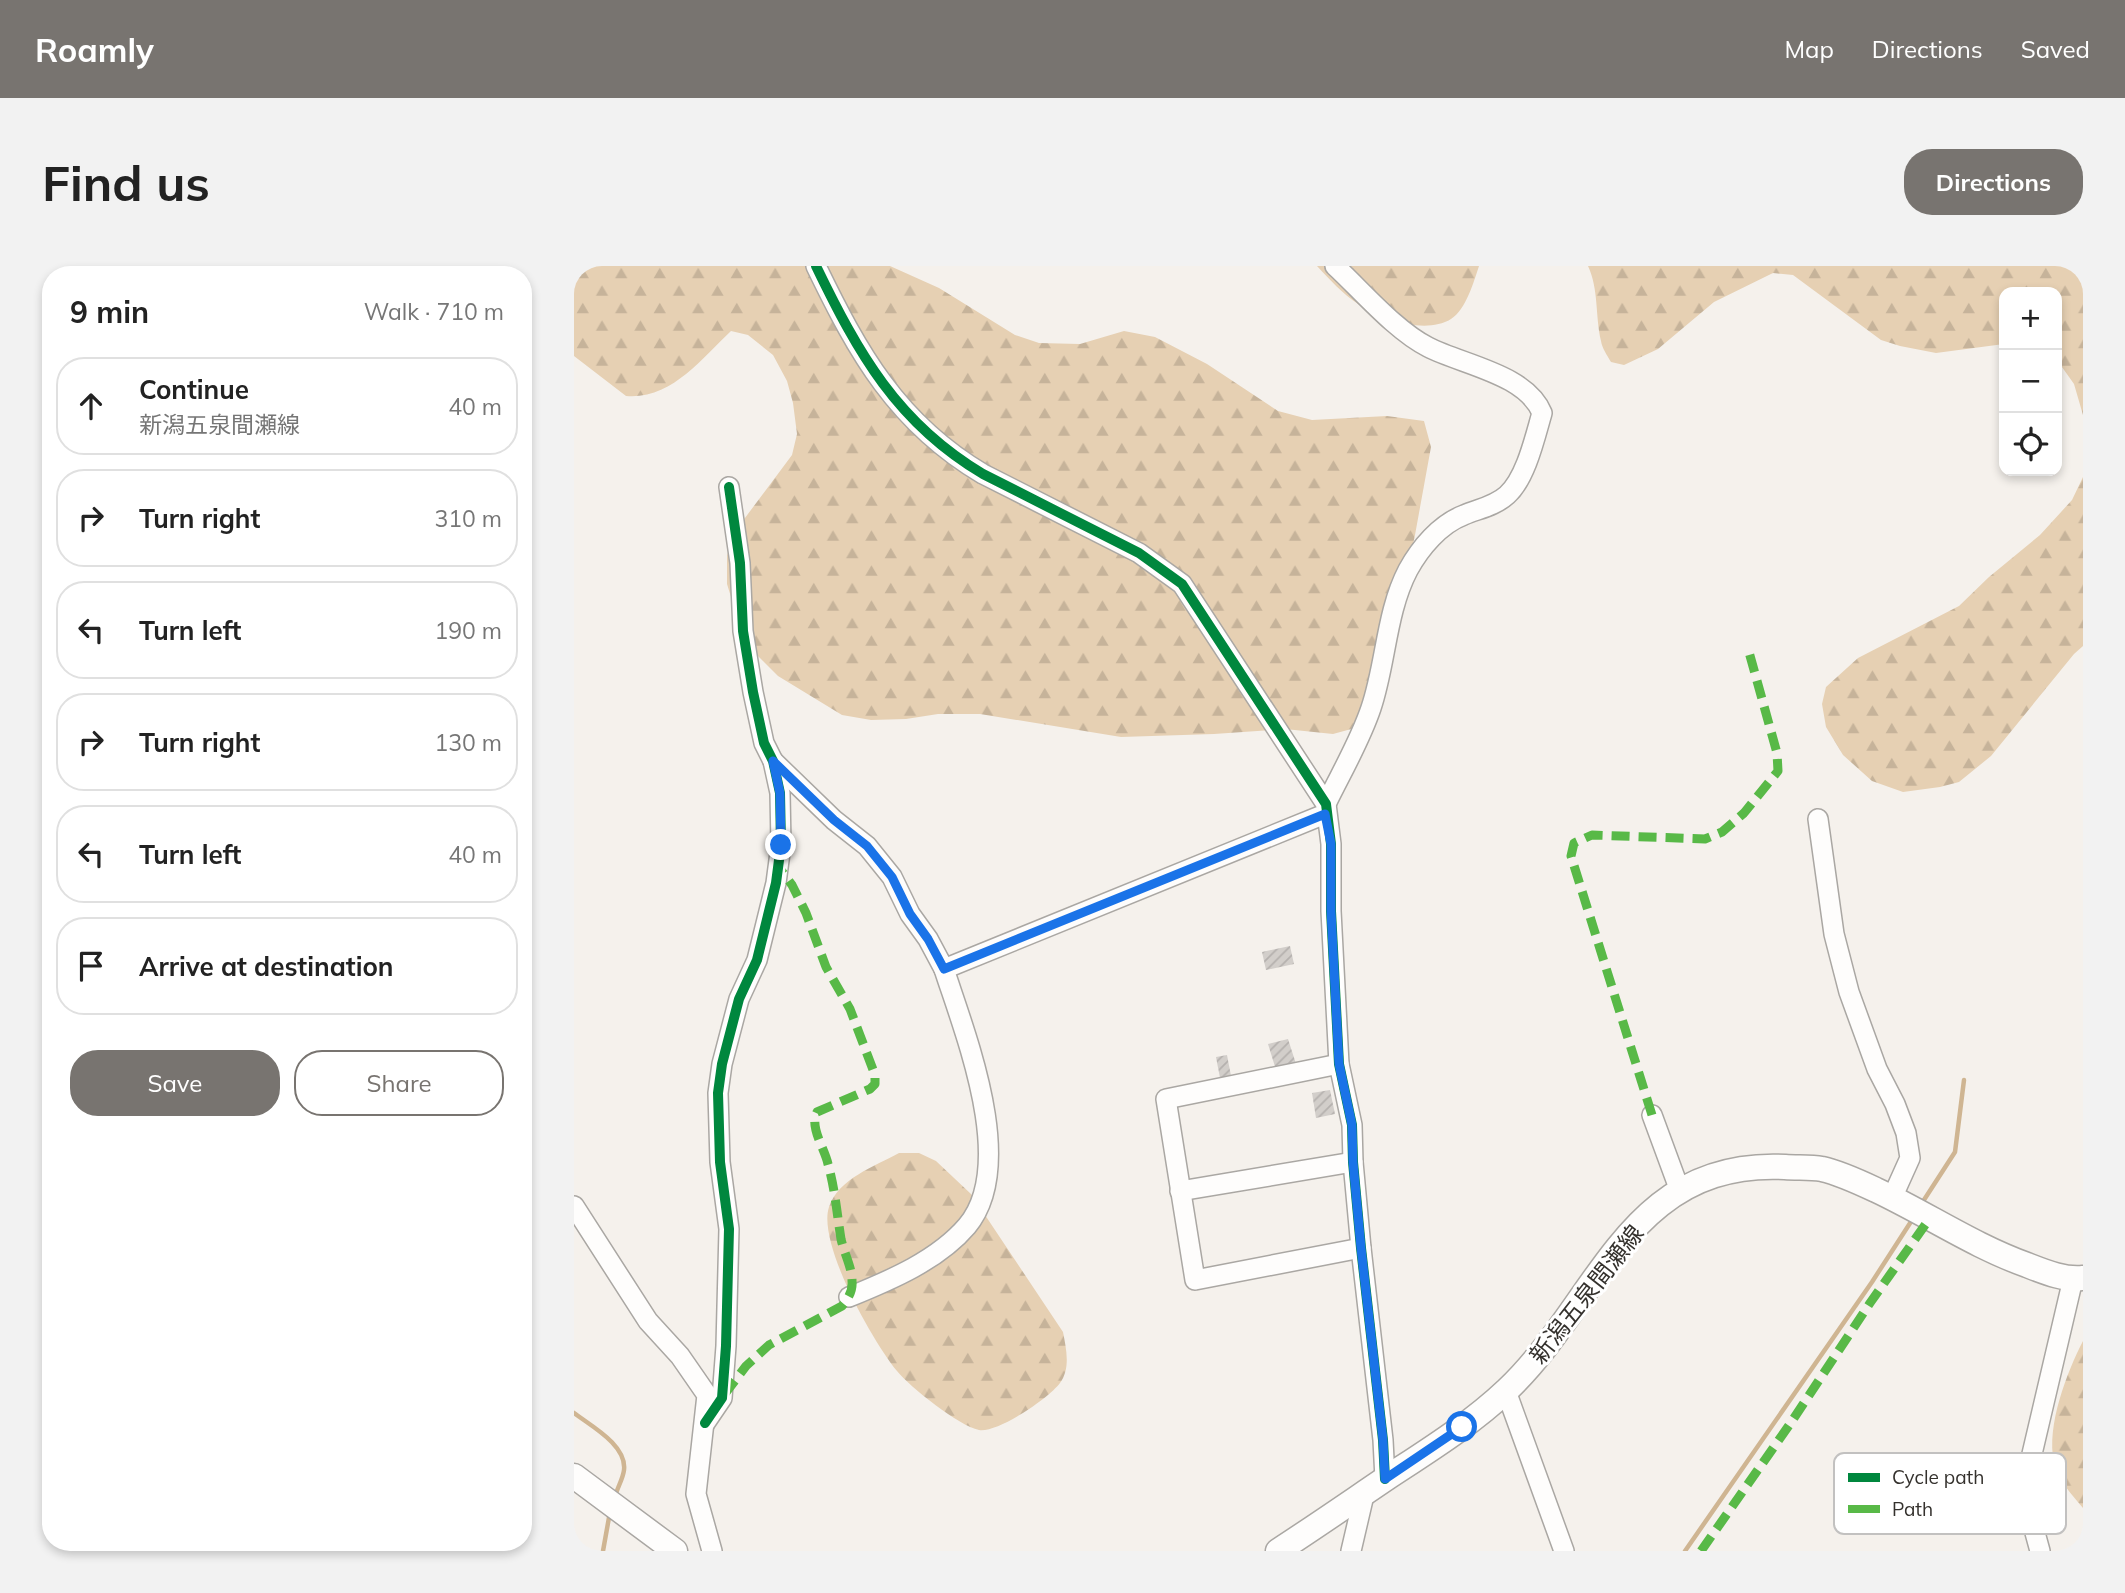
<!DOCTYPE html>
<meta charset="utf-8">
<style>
:root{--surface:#fff;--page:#f2f2f2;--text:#222;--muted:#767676;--line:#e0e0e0;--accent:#787470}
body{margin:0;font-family:Mulish,"Noto Sans JP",sans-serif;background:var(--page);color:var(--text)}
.controls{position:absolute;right:21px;top:21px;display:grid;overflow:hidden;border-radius:14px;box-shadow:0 4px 10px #0003}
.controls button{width:63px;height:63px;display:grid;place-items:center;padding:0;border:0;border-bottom:2px solid var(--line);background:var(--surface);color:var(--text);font:35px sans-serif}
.stop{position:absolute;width:21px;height:21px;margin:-16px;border:5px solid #1a73e8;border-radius:50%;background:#fff}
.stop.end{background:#1a73e8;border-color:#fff;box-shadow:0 2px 7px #0008}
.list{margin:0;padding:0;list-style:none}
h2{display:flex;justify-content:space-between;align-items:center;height:91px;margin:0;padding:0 28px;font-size:30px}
h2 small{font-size:23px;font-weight:400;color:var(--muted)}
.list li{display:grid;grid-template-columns:46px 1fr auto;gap:21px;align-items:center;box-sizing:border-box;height:98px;margin:0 14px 14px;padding:0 14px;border:2px solid var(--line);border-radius:28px}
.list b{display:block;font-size:26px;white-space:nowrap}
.list p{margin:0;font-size:23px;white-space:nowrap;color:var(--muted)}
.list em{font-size:23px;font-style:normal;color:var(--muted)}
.actions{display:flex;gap:14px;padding:21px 28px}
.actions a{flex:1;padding:16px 0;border:2px solid var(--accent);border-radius:28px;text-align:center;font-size:24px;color:var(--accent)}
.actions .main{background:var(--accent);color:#fff}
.icon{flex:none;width:38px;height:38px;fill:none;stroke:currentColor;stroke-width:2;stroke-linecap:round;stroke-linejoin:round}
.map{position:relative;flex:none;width:1509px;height:1285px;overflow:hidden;border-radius:28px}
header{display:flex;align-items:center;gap:42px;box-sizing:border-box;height:98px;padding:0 35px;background:var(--accent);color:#fff}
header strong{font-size:33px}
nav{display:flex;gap:38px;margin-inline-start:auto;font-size:24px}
.intro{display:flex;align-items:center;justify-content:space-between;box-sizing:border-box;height:168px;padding:0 42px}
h1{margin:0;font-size:49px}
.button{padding:18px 32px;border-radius:28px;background:var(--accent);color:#fff;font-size:24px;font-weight:700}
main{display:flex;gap:42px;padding:0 42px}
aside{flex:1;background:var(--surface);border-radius:28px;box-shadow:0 4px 10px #0003}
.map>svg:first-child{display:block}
.forest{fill:url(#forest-firs)}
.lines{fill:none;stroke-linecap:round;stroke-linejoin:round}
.stream{stroke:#cfb592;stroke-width:4.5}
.building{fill:url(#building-hatch)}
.minor-casing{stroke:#aaa7a3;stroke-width:22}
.major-casing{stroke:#aaa7a3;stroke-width:27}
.minor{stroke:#fefdfc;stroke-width:19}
.major{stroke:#fefdfc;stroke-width:24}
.quiet{stroke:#58b947;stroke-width:9;stroke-dasharray:18 9;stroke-linecap:butt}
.cycleway-casing{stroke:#fff;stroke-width:15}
.cycleway{stroke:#00873e;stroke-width:10}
.route{stroke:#1a73e8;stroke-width:9}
.labels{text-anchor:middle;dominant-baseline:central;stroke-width:6;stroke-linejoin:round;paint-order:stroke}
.street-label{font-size:24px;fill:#34312d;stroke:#fff}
.key{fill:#fff;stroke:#c2c1c0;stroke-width:2}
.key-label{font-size:19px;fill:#34312d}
</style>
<header>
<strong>Roamly</strong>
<nav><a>Map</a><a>Directions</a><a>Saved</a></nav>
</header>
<div class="intro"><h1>Find us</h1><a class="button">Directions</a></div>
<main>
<aside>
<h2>9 min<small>Walk · 710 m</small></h2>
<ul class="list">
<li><svg class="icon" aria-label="ahead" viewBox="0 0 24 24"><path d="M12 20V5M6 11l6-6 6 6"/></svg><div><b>Continue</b><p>新潟五泉間瀬線</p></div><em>40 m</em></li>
<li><svg class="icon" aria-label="right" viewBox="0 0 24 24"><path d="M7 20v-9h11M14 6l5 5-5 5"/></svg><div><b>Turn right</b></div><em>310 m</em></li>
<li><svg class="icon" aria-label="left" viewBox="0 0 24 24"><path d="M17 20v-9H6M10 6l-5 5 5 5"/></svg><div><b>Turn left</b></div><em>190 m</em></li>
<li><svg class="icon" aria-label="right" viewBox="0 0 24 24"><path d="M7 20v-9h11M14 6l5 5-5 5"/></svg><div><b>Turn right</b></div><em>130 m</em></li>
<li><svg class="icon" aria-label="left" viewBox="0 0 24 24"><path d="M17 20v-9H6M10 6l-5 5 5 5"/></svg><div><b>Turn left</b></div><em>40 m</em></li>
<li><svg class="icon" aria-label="arrive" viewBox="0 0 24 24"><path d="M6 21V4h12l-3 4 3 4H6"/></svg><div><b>Arrive at destination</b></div></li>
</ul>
<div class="actions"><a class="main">Save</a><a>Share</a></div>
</aside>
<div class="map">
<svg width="1509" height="1285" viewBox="0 0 1509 1285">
<defs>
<pattern id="forest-firs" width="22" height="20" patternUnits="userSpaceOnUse" patternTransform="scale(1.75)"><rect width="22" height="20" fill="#e6d0b3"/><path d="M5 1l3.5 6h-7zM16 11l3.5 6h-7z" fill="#c6b39a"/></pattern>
<pattern id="building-hatch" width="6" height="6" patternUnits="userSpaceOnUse" patternTransform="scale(1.75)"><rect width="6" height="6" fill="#d2ceca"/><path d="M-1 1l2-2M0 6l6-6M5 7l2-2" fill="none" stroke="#b5b1ae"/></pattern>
</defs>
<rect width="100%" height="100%" fill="#f5f1ec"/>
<g class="forest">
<path d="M 0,0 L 316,0 L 365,22 L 441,69 L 465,77 L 506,78 L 550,65 L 581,71 L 633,98 L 704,145 L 738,154 L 813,150 L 850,155 L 857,181 L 841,269 L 805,435 L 781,462 L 759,468 L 711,463 L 640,468 L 547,471 L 406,448 L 364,448 L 332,453 L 297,454 L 268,449 L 204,410 L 180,386 L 162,347 L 153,318 L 153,290 L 159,268 L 218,189 L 223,168 L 219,137 L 213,115 L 199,89 L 174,69 L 157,65 C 127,93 97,134 52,130 L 0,90 Z"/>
<path d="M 743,0 L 905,0 C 900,15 892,44 877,53 C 851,69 807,53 784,38 C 769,28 755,13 743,0 Z"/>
<path d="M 1014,0 L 1509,0 L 1509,149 L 1500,118 L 1483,94 L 1483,26 L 1430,26 L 1430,78 L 1362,87 L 1326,80 L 1307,74 L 1219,9 L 1199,7 L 1140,36 L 1084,83 L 1050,99 L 1037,96 C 1033,89 1028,82 1027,75 C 1021,49 1025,24 1014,0 Z"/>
<polygon points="1509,211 1509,380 1500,388 1417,490 1385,516 1366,521 1329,526 1298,515 1269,489 1252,461 1248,438 1252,421 1284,392 1385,340 1415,311 1466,269 1498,234"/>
<path d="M 325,887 L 345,887 L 362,895 L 397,928 L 489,1066 C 492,1082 497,1102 486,1117 C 475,1132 424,1167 405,1164 C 385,1160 336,1121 323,1105 C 299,1076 243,977 255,941 C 264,913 301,900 325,887 Z"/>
<path d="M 1509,1075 L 1509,1242 C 1498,1229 1484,1214 1480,1196 C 1472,1160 1493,1106 1509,1075 Z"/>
</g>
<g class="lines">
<g class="stream">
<polyline points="1348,937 1381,886 1390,814"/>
<path d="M 0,1147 C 17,1160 53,1179 50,1204 C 49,1213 43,1222 41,1231"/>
<polyline points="29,1285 36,1246"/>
<polyline points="1111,1285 1298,1016 1340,951"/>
</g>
</g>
<g class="building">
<polygon points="716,680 720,698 692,704 688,686"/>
<polygon points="714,773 723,801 703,807 694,778"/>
<polygon points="653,789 657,810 646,812 642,791"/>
<polygon points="756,824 761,848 742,852 738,827"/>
</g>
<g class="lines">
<g class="minor-casing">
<g id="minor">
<path d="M 242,0 C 284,87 323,157 409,208 L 565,287 L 608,318 L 752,538 L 757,578 L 757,645 L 765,798 L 778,859 L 779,896 L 787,982 L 809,1174 L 811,1213"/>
<polyline points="199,495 260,554 293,580 318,611 336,648 354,673 370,703 751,548"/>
<path d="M 752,538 C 767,507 786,475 797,442 C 812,398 812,346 834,304 C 846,282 866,258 890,249 C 904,243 921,240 933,229 C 952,212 961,171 968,147 C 952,108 889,99 854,81 C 822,65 788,25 761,0"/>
<polyline points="1244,553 1260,668 1275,726 1303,803 1321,838 1332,867 1336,892 1318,932"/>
<polyline points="765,798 592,833 621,1014 787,982"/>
<polyline points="1078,849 1106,925"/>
<polyline points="606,925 779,896"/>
<polyline points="0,940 74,1055 106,1090 133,1129 122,1228 138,1285"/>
<path d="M 275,1031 C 317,1014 364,994 393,960 C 444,899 391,768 370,703"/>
<polyline points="932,1125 990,1285"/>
<polyline points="131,1157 148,1132 152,1080 155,963 146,896 144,827 148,798 165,733 183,694 202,617 207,579 206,527 199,495 190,477 179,426 169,365 166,297 155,221"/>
<polyline points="777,1285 790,1229"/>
<polyline points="1466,1285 1454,1241 1454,1205 1499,1013"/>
</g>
</g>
<g class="major-casing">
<g id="major">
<polyline points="0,1210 101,1285"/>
<path d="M 704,1285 C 741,1261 777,1236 814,1211 C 855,1184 897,1158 933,1124 C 1026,1036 1054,893 1211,901 C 1223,902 1236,901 1248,903 C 1266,907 1285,916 1302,924 C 1353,948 1400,980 1453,999 C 1471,1006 1490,1014 1509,1012"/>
</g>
</g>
<use href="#minor" class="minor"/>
<use href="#major" class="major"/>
<g class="quiet">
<polyline points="1078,849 997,590 1000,577 1018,569 1131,573 1148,566 1170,547 1204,505 1203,487 1175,386"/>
<path d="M 150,1129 L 172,1100 L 195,1079 L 268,1040 C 274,1033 279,1025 278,1015 C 278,1001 270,987 267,973 C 263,948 261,923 254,898 C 251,883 235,861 243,846 L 296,823 L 301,818 L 301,809 L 276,743 L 252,701 L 232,647 L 218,619 L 204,600"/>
<polyline points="1127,1285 1216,1158 1296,1037 1356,952"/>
</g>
<g class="cycleway-casing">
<g id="cycleway">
<path d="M 242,0 C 284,87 323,157 409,208 L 565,287 L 608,318 L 752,538 L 757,578 L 757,645 L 765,798 L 778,859 L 779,896 L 787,982 L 809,1174 L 811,1213"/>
<polyline points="131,1157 148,1132 152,1080 155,963 146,896 144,827 148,798 165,733 183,694 202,617 207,579 206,527 199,495 190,477 179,426 169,365 166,297 155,221"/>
</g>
</g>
<use href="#cycleway" class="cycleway"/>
</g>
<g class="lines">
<polyline class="route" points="207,579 206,527 199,495 260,554 293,580 318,611 336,648 354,673 370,703 751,548 757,578 757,645 765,798 778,859 779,896 787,982 809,1174 811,1213 888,1161"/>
</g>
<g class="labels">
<g class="street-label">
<text transform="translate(1012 1028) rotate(-52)">新潟五泉間瀬線</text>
</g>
</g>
<rect x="1260" y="1187" width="232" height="81" rx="10" class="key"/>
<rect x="1274" y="1207" width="32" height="9" fill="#00873e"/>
<rect x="1274" y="1239" width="32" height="8" fill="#58b947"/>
<g class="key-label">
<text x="1318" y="1218">Cycle path</text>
<text x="1318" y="1250">Path</text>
</g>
</svg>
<div class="controls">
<button>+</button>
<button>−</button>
<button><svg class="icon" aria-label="locate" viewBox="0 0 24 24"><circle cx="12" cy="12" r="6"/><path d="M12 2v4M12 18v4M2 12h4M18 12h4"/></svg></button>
</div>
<div class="stop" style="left:888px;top:1161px"></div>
<div class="stop end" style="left:207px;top:579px"></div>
</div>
</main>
